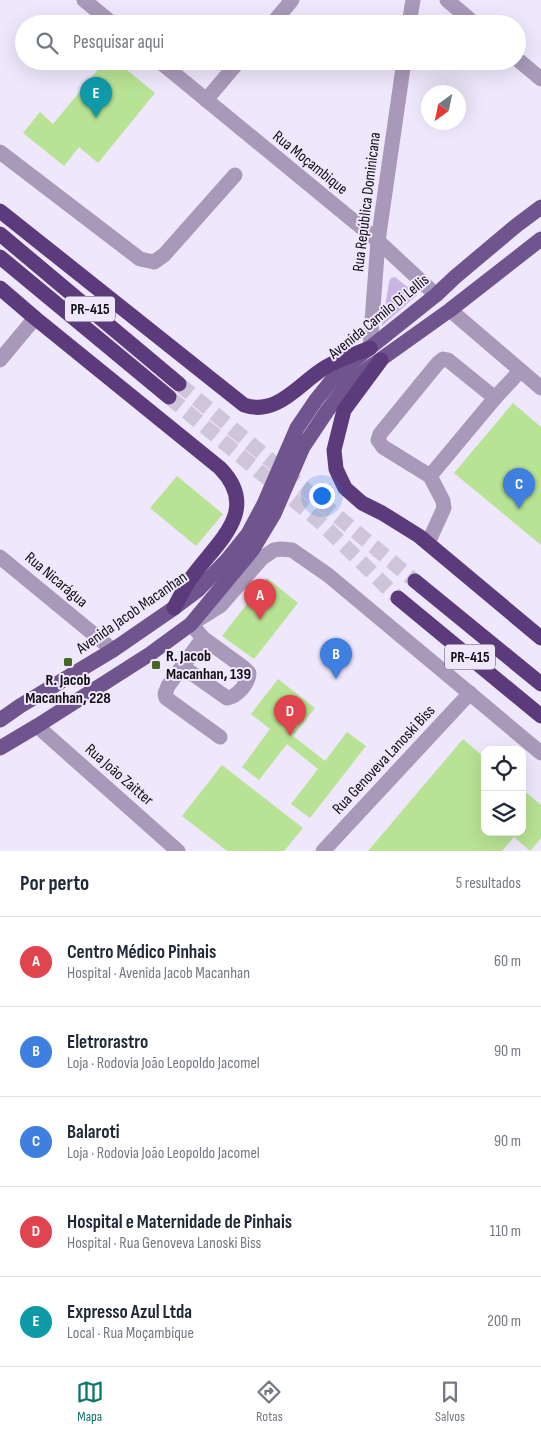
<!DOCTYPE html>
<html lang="pt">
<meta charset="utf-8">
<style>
:root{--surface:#fff;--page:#f2f2f3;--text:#1f2937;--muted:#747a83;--line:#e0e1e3;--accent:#0f766e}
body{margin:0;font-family:"Sofia Sans Condensed",sans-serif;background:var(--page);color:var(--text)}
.controls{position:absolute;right:15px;bottom:15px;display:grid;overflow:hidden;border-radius:10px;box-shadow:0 5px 20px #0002}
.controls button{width:45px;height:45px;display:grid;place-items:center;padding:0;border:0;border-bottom:1px solid var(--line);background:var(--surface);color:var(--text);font:25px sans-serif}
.compass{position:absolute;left:421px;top:85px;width:45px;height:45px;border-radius:50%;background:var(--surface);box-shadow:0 5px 20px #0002;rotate:213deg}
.you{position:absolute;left:321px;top:495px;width:18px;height:18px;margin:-12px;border:4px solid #fff;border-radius:50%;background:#1a73e8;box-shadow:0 0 0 8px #1a73e833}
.badge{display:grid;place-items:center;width:32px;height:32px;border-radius:50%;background:var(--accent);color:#fff;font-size:16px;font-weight:700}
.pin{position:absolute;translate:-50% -41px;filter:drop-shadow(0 1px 2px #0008)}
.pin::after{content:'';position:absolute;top:26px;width:18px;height:15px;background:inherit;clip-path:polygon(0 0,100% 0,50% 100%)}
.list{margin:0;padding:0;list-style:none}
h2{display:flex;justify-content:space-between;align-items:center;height:65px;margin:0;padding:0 20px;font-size:21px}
h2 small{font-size:16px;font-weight:400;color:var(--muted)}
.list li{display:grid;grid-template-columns:32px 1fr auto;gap:15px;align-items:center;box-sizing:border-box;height:90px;padding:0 20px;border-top:1px solid var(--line)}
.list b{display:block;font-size:19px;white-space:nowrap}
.list p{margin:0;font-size:16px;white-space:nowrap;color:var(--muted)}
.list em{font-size:16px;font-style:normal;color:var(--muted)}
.icon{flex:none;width:28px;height:28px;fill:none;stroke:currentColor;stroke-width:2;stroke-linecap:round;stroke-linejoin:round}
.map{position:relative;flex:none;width:541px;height:851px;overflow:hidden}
.search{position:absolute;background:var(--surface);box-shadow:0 5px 20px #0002;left:15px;right:15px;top:15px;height:55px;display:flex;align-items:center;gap:12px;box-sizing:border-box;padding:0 18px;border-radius:28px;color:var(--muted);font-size:19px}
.sheet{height:515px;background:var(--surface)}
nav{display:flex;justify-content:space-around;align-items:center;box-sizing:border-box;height:70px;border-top:1px solid var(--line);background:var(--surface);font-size:14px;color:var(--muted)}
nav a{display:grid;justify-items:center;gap:2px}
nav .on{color:var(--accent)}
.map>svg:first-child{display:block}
.green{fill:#c9b5e3}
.building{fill:#b8e294}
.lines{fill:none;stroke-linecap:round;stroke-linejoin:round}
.highway-tunnel{stroke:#cec6d8;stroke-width:15;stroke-dasharray:15 8;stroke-linecap:butt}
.minor{stroke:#a899ba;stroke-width:15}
.major{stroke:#70548e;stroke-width:15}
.highway{stroke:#5c3b7d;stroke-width:15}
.poi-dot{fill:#466921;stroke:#efe7fb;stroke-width:2}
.labels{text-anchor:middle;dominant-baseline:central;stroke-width:4;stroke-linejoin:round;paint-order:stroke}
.shield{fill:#efe7fb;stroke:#544f59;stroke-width:1}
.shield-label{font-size:15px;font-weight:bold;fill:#110e14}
.street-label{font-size:16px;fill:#110e14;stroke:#efe7fb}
.poi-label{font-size:16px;font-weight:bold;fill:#110e14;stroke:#efe7fb;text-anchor:start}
</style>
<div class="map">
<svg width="541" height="851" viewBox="0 0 541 851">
<rect width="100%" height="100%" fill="#efe7fb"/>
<polygon class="green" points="395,277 417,295 382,326 389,282 391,278"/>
<g class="building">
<polygon points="105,61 116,61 155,93 98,163 79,147 64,166 23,133 40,112 53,124"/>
<polygon points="513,403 541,427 541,545 454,473"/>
<polygon points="177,476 223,514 196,546 150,508"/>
<polygon points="267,578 298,603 254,659 222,636"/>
<polygon points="278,679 315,708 293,736 325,761 347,732 366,746 310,818 291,804 318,769 287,744 259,780 242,767 270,729 251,714"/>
<polygon points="463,739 485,758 485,832 522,832 522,789 541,805 541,838 530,851 514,837 502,851 368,851"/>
<polygon points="222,765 303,828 284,851 227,851 182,816"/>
</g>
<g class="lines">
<g class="highway-tunnel">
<polyline points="179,384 415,581"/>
<polyline points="169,397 318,520 398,598"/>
</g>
<g class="minor">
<polyline points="84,0 113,24"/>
<polyline points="447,0 475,24"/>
<polyline points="272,24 292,0"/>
<polyline points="409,24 413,0"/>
<polyline points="517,59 541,79"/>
<polyline points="159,61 378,241 436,295"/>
<polyline points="206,100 239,61"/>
<polyline points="0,152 140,259 154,262 164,255 235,175"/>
<polyline points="450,310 541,388"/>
<polyline points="370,348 378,241 404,61"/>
<polyline points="0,360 35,318"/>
<polyline points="430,476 495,398 520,371"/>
<polyline points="428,543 444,508 443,501 430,476 383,447 378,440 380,434 438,363 443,359 448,360 495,398"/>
<polyline points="0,557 113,650"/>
<polyline points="203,638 168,686 165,694 166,698 220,737"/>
<path d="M 183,667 L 227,698 C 237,697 249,683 249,673 L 243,667 L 203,638 L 191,624 L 220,606 L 262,558 L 274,550 L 281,549 L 292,550 L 328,575 L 541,753"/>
<polyline points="37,726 178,851"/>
<polyline points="323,851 470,693"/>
</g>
<g class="major">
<polyline points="0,720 20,706 113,650 174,608 198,590 227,560 248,534 264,504 297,428 316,400 337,374 436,295 455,277 517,225 541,207"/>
<polyline points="0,748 37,726 150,654 191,624 253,549 274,514 303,447 327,411 349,382 450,310 541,239"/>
</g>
<g class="highway">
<path d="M 0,211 L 244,405 C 278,417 301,381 326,367 C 340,359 356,354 370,348"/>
<polyline points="0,234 179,384"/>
<polyline points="0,257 169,397"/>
<path d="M 0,288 L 35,318 L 220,468 C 263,512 213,545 189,581 C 183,590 179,599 174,608"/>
<polyline points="381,360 344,410 334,450 336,469 345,488 362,503 382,513 419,536 541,638"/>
<polyline points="415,581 541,684"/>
<polyline points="398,598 541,716"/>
</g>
</g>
<g class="poi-dot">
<rect x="63" y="657" width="10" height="10" rx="2.5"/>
<rect x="151" y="660" width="10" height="10" rx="2.5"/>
</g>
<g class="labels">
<g class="shield">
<rect x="65" y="296.5" width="50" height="25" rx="4"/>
<rect x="445" y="644.5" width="50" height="25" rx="4"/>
</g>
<g class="shield-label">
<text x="90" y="309">PR-415</text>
<text x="470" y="657">PR-415</text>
</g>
<g class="street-label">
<text transform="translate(310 163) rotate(39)">Rua Moçambique</text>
<text transform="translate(367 202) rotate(-83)">Rua República Dominicana</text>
<text transform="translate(379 317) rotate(-39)">Avenida Camilo Di Lellis</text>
<text transform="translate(56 580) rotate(40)">Rua Nicarágua</text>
<text transform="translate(132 613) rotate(-35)">Avenida Jacob Macanhan</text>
<text transform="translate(384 760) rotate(-47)">Rua Genoveva Lanoski Biss</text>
<text transform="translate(119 775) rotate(41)">Rua João Zaitter</text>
</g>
<g class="poi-label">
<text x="166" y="656">R. Jacob<tspan x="166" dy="18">Macanhan, 139</tspan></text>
<text x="68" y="680" text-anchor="middle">R. Jacob<tspan x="68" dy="18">Macanhan, 228</tspan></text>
</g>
</g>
</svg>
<div class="controls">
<button><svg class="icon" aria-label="locate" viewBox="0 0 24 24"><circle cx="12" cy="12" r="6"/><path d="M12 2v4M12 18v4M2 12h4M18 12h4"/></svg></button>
<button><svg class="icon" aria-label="layers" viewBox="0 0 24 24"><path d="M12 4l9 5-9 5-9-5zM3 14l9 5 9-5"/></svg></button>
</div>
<svg class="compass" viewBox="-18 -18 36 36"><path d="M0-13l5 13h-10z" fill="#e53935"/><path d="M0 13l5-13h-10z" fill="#747a83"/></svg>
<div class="you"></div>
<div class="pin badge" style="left:260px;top:620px;background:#e0444e">A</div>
<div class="pin badge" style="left:336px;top:679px;background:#3f7fe0">B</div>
<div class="pin badge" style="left:519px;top:509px;background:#3f7fe0">C</div>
<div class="pin badge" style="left:290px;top:736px;background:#e0444e">D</div>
<div class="pin badge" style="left:96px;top:118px;background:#0f9aa8">E</div>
<div class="search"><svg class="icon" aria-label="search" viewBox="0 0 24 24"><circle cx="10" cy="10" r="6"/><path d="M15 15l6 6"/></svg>Pesquisar aqui</div>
</div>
<section class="sheet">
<h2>Por perto<small>5 resultados</small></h2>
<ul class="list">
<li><span class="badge" style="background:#e0444e">A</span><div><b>Centro Médico Pinhais</b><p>Hospital · Avenida Jacob Macanhan</p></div><em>60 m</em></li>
<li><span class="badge" style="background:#3f7fe0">B</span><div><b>Eletrorastro</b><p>Loja · Rodovia João Leopoldo Jacomel</p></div><em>90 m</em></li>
<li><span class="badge" style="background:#3f7fe0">C</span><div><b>Balaroti</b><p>Loja · Rodovia João Leopoldo Jacomel</p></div><em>90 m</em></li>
<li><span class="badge" style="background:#e0444e">D</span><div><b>Hospital e Maternidade de Pinhais</b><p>Hospital · Rua Genoveva Lanoski Biss</p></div><em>110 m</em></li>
<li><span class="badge" style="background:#0f9aa8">E</span><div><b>Expresso Azul Ltda</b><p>Local · Rua Moçambique</p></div><em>200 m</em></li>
</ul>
</section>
<nav>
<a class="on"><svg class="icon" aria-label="map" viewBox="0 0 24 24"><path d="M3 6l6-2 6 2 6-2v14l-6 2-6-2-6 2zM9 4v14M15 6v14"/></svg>Mapa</a>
<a><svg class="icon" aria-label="directions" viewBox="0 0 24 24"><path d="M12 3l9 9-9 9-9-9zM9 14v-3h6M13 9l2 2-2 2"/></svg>Rotas</a>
<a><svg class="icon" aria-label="saved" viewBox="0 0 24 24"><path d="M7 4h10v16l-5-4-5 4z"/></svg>Salvos</a>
</nav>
